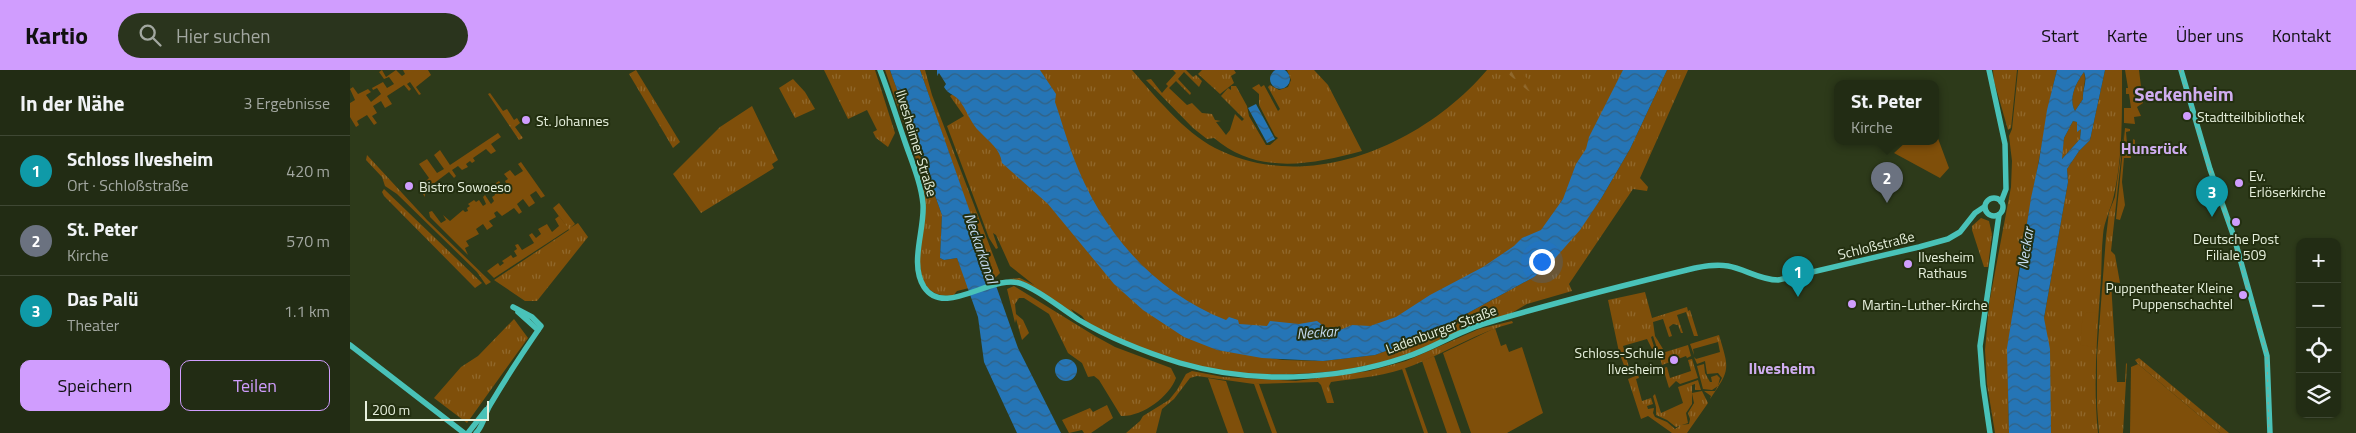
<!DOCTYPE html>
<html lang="de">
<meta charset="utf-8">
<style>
:root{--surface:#222c14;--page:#2a341d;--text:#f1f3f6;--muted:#a2a7a0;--line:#3f4834;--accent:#d09dfe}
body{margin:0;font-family:"Titillium Web",sans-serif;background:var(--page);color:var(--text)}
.controls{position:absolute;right:15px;bottom:15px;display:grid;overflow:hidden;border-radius:10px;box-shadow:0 1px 4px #0004}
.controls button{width:45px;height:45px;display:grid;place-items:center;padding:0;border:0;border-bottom:1px solid var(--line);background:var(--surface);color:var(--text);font:25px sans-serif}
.scale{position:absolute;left:15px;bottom:12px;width:124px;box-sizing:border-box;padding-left:5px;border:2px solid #e7f0dd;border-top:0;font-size:14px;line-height:18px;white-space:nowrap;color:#e7f0dd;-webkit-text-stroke:4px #232f10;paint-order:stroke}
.you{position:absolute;left:1191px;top:191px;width:18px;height:18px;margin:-12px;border:4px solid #fff;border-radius:50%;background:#1a73e8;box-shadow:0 0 0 8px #1a73e833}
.badge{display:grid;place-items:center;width:32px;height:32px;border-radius:50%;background:var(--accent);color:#fff;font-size:16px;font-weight:700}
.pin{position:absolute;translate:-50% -41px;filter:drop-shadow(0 1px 2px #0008)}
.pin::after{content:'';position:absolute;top:26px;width:18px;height:15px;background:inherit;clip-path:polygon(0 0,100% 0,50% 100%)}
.popup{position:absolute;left:1484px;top:10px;width:105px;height:65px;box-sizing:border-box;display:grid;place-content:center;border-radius:10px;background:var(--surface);filter:drop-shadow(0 1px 4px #0005);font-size:16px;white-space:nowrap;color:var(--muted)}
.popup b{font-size:19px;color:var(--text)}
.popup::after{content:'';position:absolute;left:50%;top:100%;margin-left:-10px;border:10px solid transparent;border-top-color:var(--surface)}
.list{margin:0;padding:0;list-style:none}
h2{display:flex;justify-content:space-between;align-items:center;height:65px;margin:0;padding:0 20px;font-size:21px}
h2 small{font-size:16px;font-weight:400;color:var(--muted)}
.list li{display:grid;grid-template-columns:32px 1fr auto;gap:15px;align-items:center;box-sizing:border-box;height:70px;padding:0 20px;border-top:1px solid var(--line)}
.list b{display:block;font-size:19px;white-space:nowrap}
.list p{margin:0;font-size:16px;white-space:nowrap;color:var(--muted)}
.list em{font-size:16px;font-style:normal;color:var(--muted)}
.actions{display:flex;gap:10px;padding:15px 20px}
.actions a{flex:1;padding:11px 0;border:1px solid var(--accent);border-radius:10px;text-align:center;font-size:18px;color:var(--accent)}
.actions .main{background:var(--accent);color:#111}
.icon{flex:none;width:28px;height:28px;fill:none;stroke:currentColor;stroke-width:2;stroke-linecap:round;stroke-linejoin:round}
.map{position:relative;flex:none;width:2006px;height:363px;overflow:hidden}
header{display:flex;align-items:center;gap:30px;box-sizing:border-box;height:70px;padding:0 25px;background:var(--accent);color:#111}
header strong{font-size:24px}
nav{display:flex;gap:28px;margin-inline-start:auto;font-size:18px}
.search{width:350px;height:45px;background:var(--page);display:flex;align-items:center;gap:12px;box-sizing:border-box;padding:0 18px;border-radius:28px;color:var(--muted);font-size:19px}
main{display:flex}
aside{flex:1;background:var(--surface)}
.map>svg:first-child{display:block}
.grass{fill:url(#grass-tufts)}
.forest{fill:url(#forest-firs)}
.garden{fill:#7f4f0a}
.water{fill:url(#water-waves);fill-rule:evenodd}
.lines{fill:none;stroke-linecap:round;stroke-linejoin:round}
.secondary{stroke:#49c2b8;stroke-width:5.5}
.rail{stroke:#97a289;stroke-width:1;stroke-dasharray:2.5 5;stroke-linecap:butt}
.poi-dot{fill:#d09dfe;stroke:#232f10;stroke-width:2}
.labels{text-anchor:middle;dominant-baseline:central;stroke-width:4;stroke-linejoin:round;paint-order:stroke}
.poi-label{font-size:14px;fill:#e7f0dd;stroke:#232f10;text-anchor:start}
.street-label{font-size:14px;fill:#e7f0dd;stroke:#232f10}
.water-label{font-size:15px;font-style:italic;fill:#c4daef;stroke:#232f10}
.quarter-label{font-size:16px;font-weight:bold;fill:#cfadf0;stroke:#232f10}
.district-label{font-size:19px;font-weight:bold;fill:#cfadf0;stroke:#232f10}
</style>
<header>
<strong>Kartio</strong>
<div class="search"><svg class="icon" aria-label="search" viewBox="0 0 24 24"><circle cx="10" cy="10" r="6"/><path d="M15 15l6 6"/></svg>Hier suchen</div>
<nav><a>Start</a><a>Karte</a><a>Über uns</a><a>Kontakt</a></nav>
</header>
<main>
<aside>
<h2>In der Nähe<small>3 Ergebnisse</small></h2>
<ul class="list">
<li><span class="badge" style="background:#0f9aa8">1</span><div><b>Schloss Ilvesheim</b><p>Ort · Schloßstraße</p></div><em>420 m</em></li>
<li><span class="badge" style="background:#6b7280">2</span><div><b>St. Peter</b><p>Kirche</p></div><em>570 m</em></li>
<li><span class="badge" style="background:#0f9aa8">3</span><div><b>Das Palü</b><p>Theater</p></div><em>1.1 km</em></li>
</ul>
<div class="actions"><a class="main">Speichern</a><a>Teilen</a></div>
</aside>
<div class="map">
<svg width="2006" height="363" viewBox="0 0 2006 363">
<defs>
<pattern id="grass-tufts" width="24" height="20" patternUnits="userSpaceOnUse" patternTransform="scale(1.25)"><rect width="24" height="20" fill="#7f4f0a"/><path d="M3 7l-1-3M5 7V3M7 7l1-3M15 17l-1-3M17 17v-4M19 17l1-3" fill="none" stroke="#91692d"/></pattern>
<pattern id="forest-firs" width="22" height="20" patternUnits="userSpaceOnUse" patternTransform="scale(1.25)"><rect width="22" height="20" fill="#7f4f0a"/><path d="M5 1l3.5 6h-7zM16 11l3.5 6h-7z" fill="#91692d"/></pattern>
<pattern id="water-waves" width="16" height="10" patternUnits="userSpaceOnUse" patternTransform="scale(1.25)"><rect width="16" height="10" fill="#2575b6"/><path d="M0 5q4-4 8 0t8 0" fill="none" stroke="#336182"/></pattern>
</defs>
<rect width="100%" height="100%" fill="#2d3a1a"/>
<g class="grass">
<polygon points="286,0 330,72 323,78 279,4"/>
<polygon points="474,0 525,0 545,63 538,77 526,68 523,62 527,60 517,40 498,49"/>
<path d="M 535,0 L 540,0 L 592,145 L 590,188 L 594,190 L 607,188 L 619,218 L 607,221 L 603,226 C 559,228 571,181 572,153 C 572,140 571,126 570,113 L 574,112 Z"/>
<polygon points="570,0 575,0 582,25 650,203 643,210"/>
<path d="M 639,0 L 782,0 C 805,26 834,62 865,78 C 958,126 1074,74 1137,0 L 1298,0 L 1211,149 L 1046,255 L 868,280 L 933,290 L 973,291 L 1025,285 L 1076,266 L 1184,207 L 1229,160 L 1252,127 L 1280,79 L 1317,0 L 1338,0 L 1290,108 L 1298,117 L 1297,121 L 1283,119 L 1219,214 L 1222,221 L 1177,234 L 1160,244 C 1118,260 1075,281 1032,292 C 963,310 869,309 803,284 C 781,275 759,263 737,253 L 732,246 L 721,239 L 727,247 L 674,212 L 658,209 L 670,208 L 684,215 L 660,196 L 646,165 L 643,163 L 648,178 L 646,179 L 639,168 L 597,56 L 614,46 L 600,26 Z"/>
<path d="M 823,0 L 836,0 L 843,7 L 846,5 L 852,11 L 849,17 L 834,2 L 828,9 L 841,23 L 840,25 L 826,11 L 819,18 L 837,35 L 842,33 L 852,43 L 862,44 L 865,50 L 871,51 L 866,52 L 876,65 L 880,60 L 885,44 L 892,51 L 894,49 L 871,26 L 878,18 L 881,20 L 881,16 L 886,16 L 897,36 L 899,46 L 916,75 L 920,75 L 928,68 L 925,66 L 909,35 L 909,24 L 902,18 L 909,14 L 911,17 L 914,15 L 928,41 L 930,39 L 918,17 L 920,15 L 929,20 L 938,17 L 941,10 L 937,0 L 964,0 L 978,15 L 1012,81 C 961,95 907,105 864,68 L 857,69 L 843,58 L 796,10 L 801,9 L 812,23 L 818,16 L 816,14 L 826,3 Z"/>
<polygon points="852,0 884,0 886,3 881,6 884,13 870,24 848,4"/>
<polygon points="1643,0 1667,0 1661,58 1658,60 1644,11"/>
<path d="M 1668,0 L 1707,0 C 1699,30 1695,60 1689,90 C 1679,146 1666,202 1661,260 C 1658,294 1658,329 1659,363 L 1645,363 L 1637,314 L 1635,280 L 1639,234 L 1661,117 L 1662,91 L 1659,66 L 1662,59 Z"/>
<path d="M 1755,0 L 1772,0 C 1772,41 1773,85 1764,125 C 1761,139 1754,151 1753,165 C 1751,184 1752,204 1750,222 C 1747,270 1743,316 1748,363 L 1701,363 L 1694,248 L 1718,112 L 1717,99 L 1729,81 L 1740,70 Z"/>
<path d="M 1734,2 C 1737,12 1732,19 1733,29 L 1725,41 C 1718,28 1726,13 1734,2 Z"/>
<polygon points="443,9 455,22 465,39 445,48 429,18"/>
<polygon points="140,23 153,41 157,39 164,50 167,48 170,53 165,57 173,68 169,70 138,24"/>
<polygon points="402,36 428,90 422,94 424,98 351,143 323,104 370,57"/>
<polygon points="1723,51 1727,52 1728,61 1731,58 1730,69 1711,90 1714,68"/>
<polygon points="1774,61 1761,181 1765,185 1770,213 1761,212 1767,312 1775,312 1776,293 1777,294 1773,363 1749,363 1747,336 1747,286 1756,167 1759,142 1765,127"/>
<polygon points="17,85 77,150 141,212 136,215 127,202 47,124 35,116 32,107 16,90"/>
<polygon points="34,119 132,213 125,218 34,126 32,122"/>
<polygon points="209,133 225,154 220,158 228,153 238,167 187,231 175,231 144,210 219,160 203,138"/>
<polygon points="1631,148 1639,151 1642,164 1638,197 1634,197 1622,160 1622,156"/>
<path d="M 664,216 L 745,266 L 765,277 L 821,298 L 826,308 C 819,327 792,347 771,346 L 749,310 L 744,306 L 738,307 L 732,293 L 718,283 L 699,244 L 674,228 L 669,228 L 665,234 L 666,244 L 673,250 L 679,263 L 672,270 L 666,249 L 665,253 L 657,219 Z"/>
<polygon points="1295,222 1302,248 1337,237 1338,241 1340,240 1348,266 1344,266 1336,242 1327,245 1333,263 1331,263 1328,255 1323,254 1319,257 1322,266 1319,267 1313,249 1303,252 1305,266 1313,279 1308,281 1303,266 1301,267 1305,280 1303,281 1297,269 1273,276 1280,301 1278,306 1269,282 1258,230"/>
<polygon points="164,249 178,268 117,353 84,328 111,297 128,286"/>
<path d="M 1162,251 L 1163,253 C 1128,262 1097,282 1064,295 C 1037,306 1009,308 981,312 L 979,316 L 984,333 L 977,333 L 971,315 L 968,312 L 904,314 L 847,306 L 840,308 L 824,329 L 812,339 L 806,363 L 776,363 L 790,351 L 793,346 L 819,330 L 827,320 L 836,304 L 842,301 L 873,307 L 946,311 L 1019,301 L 1056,291 L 1129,259 Z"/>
<path d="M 1369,265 C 1379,299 1381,299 1360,329 L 1361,326 L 1354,321 L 1365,321 L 1372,308 L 1368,303 L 1357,304 L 1355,291 L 1347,294 L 1344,287 L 1346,289 L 1370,282 L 1368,272 L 1343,279 L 1344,285 L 1340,274 Z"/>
<polygon points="1338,275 1341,286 1337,288 1336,286 1312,295 1309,284"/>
<polygon points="1789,288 1879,363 1870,363 1788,294 1785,290"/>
<polygon points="1342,289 1348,308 1330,314 1326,311 1319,318 1313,298 1317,297 1320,308 1341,301 1338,290"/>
<polygon points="1354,294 1355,303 1360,312 1362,312 1361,307 1367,305 1370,308 1368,316 1362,320 1353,319 1347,296"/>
<polygon points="1288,305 1289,308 1286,309 1292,331 1301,328 1303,334 1297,336 1298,339 1304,338 1303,343 1305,347 1317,352 1325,359 1331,355 1339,354 1340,349 1338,343 1344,333 1342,323 1352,321 1358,333 1337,363 1322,363 1298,346 1291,349 1278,309"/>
<polygon points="1348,310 1351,320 1345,320 1345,314 1342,315 1342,334 1336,343 1338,353 1326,357 1317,350 1306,345 1306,337 1303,326 1305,324 1311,343 1333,333 1328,317"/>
<polygon points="757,335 763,348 741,363 734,363 732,360 719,363 712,350 740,338 743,342"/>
</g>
<polygon class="forest" points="1168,0 1188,18 1182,24 1155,1"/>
<g class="garden">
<polygon points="32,0 36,7 46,0 52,6 55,4 53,0 78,0 81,5 66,17 71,24 69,25 60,12 57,14 61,19 59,21 54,15 37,26 42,34 35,38 31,31 23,36 27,43 22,46 27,53 24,55 17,45 7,51 9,55 6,57 0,47 0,33 5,30 0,19 3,17 8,24 18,19 21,22 16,25 21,32 31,24 27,18 23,20 22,18 33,12 37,18 44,14 39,7 34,9 29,2"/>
<polygon points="1775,0 1789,0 1793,33 1787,37 1791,46 1784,47 1785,54 1774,53 1774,38 1781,38 1779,24 1776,24 1776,18 1778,18"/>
<polygon points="1775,58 1780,59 1780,61 1776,62 1777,74 1783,74 1783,69 1785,70 1785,78 1780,79 1781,88 1774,88 1772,112 1775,135 1770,150 1766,149"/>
<polygon points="148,63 151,67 141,74 146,81 141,84 136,79 123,88 125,91 122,93 120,91 116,94 118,97 112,100 108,96 102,100 106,106 104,108 99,102 75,120 75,127 69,118 79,108 69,94 77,89 87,103 94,99 84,85 90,80 100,95"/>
<polygon points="1586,63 1599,98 1590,108 1544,83 1556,72 1586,72"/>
<polygon points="171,92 195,126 191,128 186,121 180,125 185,133 179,137 173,129 167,134 172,142 169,144 164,138 152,146 147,141 144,143 146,147 139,151 143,156 137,160 133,154 126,159 129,164 116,171 119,176 115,178 118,185 80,147 79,142 82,141 91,153 96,150 93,145 100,151 113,140 115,142 118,141 117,138 120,136 118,134 124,130 126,132 129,130 133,136 136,134 133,127 135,125 141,134 144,131 142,127 145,125 143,115 149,111 153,117 157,115 155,111 158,109 154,104 160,100 165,106 173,101 168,94"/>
<polygon points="209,146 219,159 144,208 137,201 148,193 150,196 154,193 152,191 161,185 163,188 167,186 164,181 167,179 165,175 168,174 172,180 184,173 179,165 182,163 186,168 191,164 188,159 197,154 202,162 209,156 205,149"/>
<polygon points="1733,242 1747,243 1745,277 1730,275"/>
<polygon points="1145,258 1151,276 1156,274 1159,282 1172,277 1193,343 1157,363 1121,363 1093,283"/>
<polygon points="1084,286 1111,363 1097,363 1072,291"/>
<polygon points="1788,294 1870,363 1780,363 1781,297"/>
<polygon points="1055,298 1078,363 1074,363 1052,299"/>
<polygon points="858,308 876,311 894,363 878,363"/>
<polygon points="904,314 909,314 927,363 922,363"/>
</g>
<g class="water">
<circle cx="930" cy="9" r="10"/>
<polygon points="540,0 570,0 668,278 711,363 667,363 634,292 628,247 607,188 594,190 590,188 592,145"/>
<path d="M 587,0 L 690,0 L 706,24 L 705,32 C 711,49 716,68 723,86 C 750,159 802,221 876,250 L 879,247 L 888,250 L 889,254 L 917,256 L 920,251 L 949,254 L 967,251 L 983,263 L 1002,255 L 1020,256 L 1046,247 L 1080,225 L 1133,197 L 1164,176 L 1172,168 L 1191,160 L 1213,129 L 1226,94 L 1236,79 L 1239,67 L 1273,0 L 1317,0 L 1280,79 L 1252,127 L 1230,160 L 1200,194 L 1184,207 L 1076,266 L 1025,285 L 973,291 L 912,288 L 867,280 L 834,267 L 793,240 L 764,214 L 698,134 L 652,93 C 650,78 639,72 630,62 C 620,53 617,39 608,29 C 603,24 598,24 594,17 L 596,14 L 589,3 L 587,6 Z"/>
<path d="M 1707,0 L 1755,0 L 1740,70 L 1729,81 L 1717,99 L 1718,112 L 1694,248 L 1700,279 L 1701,363 L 1659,363 L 1657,278 L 1681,128 L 1689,91 L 1697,40 ZM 1734,2 C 1738,12 1732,19 1733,29 L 1725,41 C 1718,28 1726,13 1734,2 ZM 1723,51 L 1727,52 L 1727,62 L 1731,59 L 1730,69 L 1712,89 L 1714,68 Z"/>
<polygon points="906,34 925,69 917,73 898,38"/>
<circle cx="716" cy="300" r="11"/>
</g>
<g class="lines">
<g class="secondary">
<path d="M 530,0 C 539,23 546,46 554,69 C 561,90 571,112 573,134 C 575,160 559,193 574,217 C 595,249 643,202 672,214 C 692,222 710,238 729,250 C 761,269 795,282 830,293 C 902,314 986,311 1056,287 C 1083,278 1107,262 1133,254 C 1203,233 1275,215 1345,198 C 1356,196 1366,194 1378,196 C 1395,199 1410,210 1428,210 L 1569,177 L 1598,169 L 1610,162 L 1625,143 L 1634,137"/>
<polyline points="1639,0 1655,74 1656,119 1651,132"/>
<polyline points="1831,0 1860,99 1884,167 1917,286 1920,363"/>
<circle cx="1644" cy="137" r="9"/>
<polyline points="168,242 188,260"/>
<polyline points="0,275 114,363"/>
<polyline points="118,363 136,340"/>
<path d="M 126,363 C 134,355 134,345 140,335 C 156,308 173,282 191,256 L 182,247 L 163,237"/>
<polyline points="1640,363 1633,315 1630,276 1649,145"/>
</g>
<polyline class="rail" points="1830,0 1854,83 1880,158 1917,286 1919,363"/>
</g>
<g class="poi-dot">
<circle cx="1837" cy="46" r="5"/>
<circle cx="176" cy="50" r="5"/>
<circle cx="1889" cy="113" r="5"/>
<circle cx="59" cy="116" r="5"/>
<circle cx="1886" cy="152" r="5"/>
<circle cx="1558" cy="194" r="5"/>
<circle cx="1893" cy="225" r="5"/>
<circle cx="1502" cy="234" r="5"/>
<circle cx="1324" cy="290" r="5"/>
</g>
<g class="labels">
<g class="poi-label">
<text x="1847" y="46">Stadtteilbibliothek</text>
<text x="186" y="50">St. Johannes</text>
<text x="1899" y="105">Ev.<tspan x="1899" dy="16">Erlöserkirche</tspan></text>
<text x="69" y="116">Bistro Sowoeso</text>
<text x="1886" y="168" text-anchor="middle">Deutsche Post<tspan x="1886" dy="16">Filiale 509</tspan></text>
<text x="1568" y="186">Ilvesheim<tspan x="1568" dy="16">Rathaus</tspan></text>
<text x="1883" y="217" text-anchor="end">Puppentheater Kleine<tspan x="1883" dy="16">Puppenschachtel</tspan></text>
<text x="1512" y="234">Martin-Luther-Kirche</text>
<text x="1314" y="282" text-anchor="end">Schloss-Schule<tspan x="1314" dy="16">Ilvesheim</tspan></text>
</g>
<g class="street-label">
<text transform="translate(567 73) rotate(73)">Ilvesheimer Straße</text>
<text transform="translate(1526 175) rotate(-14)">Schloßstraße</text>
<text transform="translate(1091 259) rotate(-20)">Ladenburger Straße</text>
</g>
<g class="water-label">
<text transform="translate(631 178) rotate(71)">Neckarkanal</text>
<text transform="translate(1675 178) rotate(-81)">Neckar</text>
<text transform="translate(967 262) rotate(-4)">Neckar</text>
</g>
<g class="quarter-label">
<text x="1804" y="78">Hunsrück</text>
<text x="1432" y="298">Ilvesheim</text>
</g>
<g class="district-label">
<text x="1834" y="23">Seckenheim</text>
</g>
</g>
</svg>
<div class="controls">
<button>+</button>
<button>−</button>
<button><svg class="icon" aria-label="locate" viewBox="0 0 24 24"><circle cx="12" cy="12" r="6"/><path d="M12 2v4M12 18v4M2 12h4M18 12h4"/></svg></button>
<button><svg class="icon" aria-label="layers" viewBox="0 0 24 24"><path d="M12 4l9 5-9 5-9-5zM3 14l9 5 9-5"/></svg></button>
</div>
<div class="scale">200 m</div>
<div class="you"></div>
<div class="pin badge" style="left:1448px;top:227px;background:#0f9aa8">1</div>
<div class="pin badge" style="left:1537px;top:133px;background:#6b7280">2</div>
<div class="popup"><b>St. Peter</b>Kirche</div>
<div class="pin badge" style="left:1862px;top:147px;background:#0f9aa8">3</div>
</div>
</main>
